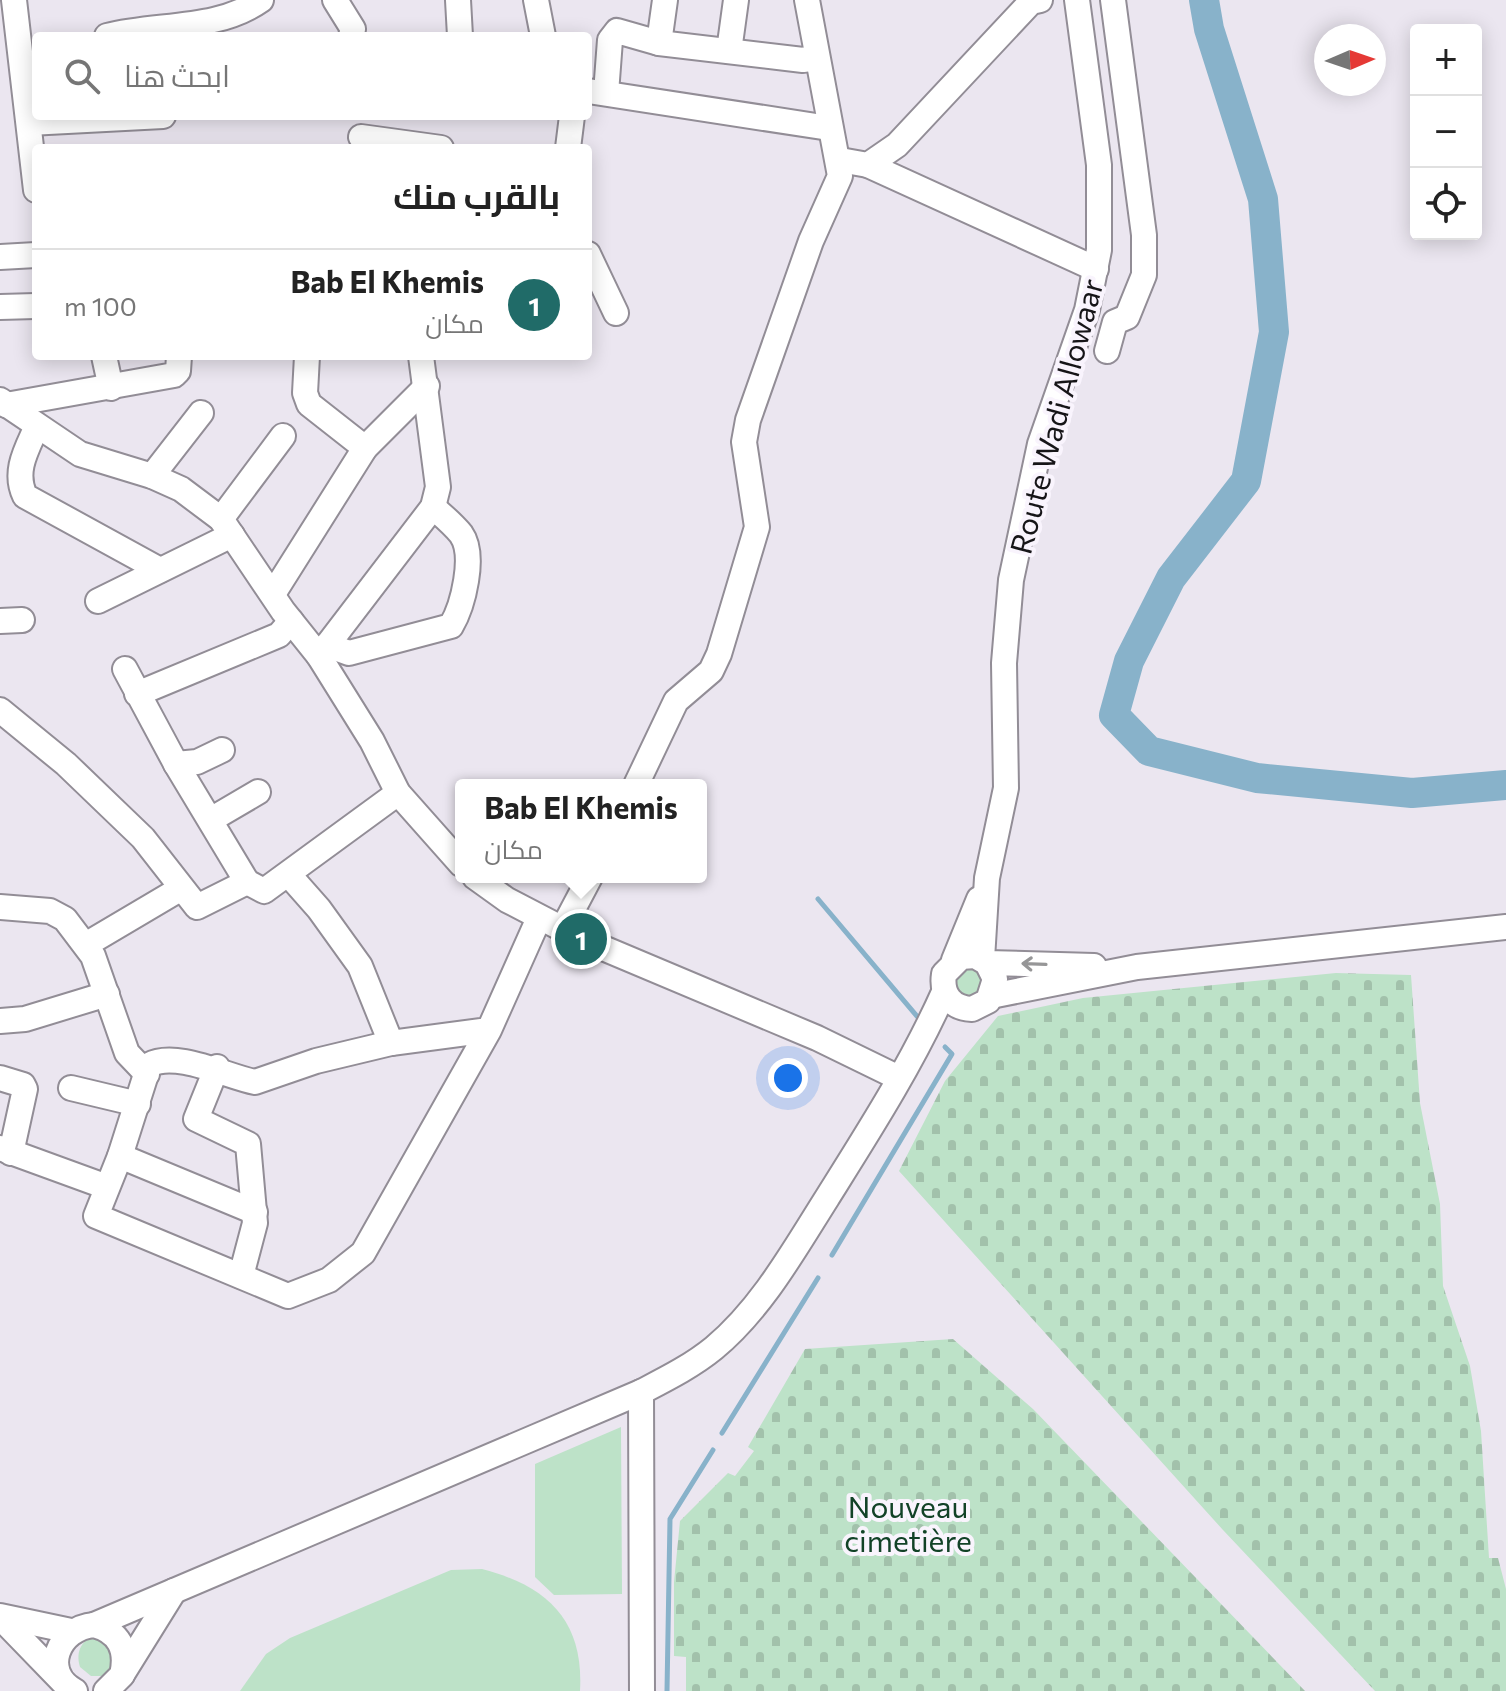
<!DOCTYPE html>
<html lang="ar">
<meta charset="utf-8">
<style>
:root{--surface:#fff;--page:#f6f6f6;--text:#222;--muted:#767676;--line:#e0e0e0;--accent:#206b68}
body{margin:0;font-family:Commissioner,Cairo,sans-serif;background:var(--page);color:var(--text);direction:rtl}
.controls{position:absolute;right:24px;top:24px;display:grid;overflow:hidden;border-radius:8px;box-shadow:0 4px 20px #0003}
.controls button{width:72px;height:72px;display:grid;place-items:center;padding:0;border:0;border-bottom:2px solid var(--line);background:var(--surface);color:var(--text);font:40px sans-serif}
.compass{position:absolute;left:1314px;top:24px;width:72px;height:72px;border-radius:50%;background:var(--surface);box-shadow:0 4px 20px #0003;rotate:88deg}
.you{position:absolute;left:788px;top:1078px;width:28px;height:28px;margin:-20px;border:6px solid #fff;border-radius:50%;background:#1a73e8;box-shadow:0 0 0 12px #1a73e833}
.badge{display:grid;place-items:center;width:52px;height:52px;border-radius:50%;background:var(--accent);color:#fff;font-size:26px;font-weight:700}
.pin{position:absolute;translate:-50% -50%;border:4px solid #fff;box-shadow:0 2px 8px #0006}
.popup{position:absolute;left:455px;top:779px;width:252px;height:104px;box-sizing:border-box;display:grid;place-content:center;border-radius:8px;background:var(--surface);filter:drop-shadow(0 2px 6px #0005);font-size:26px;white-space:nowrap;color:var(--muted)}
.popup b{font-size:30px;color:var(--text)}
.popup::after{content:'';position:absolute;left:50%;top:100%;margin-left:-16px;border:16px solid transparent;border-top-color:var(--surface)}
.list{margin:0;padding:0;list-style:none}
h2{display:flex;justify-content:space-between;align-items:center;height:104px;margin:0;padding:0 32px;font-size:34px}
h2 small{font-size:26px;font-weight:400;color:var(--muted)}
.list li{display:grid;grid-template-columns:52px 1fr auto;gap:24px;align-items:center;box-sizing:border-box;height:112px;padding:0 32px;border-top:2px solid var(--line)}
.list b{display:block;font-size:30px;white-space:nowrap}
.list p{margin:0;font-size:26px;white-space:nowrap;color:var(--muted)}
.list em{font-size:26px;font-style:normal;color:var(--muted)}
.icon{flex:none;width:44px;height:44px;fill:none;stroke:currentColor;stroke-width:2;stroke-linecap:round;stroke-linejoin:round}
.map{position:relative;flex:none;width:1506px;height:1691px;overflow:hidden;direction:ltr}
.search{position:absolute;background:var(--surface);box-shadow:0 4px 20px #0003;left:32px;top:32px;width:560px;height:88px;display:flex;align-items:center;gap:20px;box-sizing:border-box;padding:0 28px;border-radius:8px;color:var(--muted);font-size:30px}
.panel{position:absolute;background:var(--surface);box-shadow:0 4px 20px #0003;left:32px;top:144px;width:560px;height:216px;border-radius:8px;direction:rtl}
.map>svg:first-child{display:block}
.green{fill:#bde2c8}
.cemetery{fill:url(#cemetery-stones)}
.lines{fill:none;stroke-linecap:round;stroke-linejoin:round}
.stream{stroke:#88b2ca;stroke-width:5}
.river{stroke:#88b2ca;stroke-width:30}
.minor-casing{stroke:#928d96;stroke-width:28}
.minor{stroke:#fff;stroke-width:24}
.oneway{stroke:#969697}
.labels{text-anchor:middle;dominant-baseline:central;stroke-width:8;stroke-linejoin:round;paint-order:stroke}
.street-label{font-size:30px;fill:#161518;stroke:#f9f4fd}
.park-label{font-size:30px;fill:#124227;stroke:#f9f4fd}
</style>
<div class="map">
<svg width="1506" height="1691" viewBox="0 0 1506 1691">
<defs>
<pattern id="cemetery-stones" width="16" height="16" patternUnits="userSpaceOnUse" patternTransform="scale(2)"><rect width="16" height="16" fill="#bde2c8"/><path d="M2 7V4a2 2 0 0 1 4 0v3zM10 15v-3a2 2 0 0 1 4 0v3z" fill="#a2c1ab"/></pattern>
</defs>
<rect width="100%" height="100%" fill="#ebe6f0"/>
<g class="green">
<circle cx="969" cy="982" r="14"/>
<polygon points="621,1427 622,1594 554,1595 535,1577 535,1464"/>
<path d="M 482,1569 C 547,1586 584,1620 580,1691 L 240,1691 L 266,1654 L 290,1638 L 451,1570 Z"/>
<path d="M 99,1635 L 119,1660 L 106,1676 L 91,1676 L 80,1667 C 75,1651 82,1638 99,1635 Z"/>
</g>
<g class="cemetery">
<polygon points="1336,973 1411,975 1420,1103 1440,1204 1443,1286 1470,1366 1481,1431 1489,1558 1498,1558 1506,1589 1506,1691 1375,1691 1223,1530 899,1171 945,1081 998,1016 1083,998"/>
<polygon points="953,1339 1033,1409 1305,1691 686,1691 686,1657 674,1656 674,1582 680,1521 728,1473 735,1476 754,1451 748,1447 805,1349"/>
</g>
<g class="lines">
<g class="stream">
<polyline points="818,899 921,1021"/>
<polyline points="832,1255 952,1054 945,1047"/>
<polyline points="722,1433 818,1278"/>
<polyline points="667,1691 670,1519 713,1450"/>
</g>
<polyline class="river" points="1204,0 1209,29 1263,199 1274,332 1246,481 1171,578 1129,661 1114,715 1149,751 1257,778 1412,793 1506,785"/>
<g class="minor-casing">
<g id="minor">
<polyline points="14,0 36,190"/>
<polyline points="335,0 353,29 351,36"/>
<polyline points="458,0 460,36"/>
<polyline points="536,0 543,36"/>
<path d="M 107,36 C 158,23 217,31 261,0"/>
<polyline points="659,43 665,0"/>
<polyline points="729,51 736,0"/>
<polyline points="588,91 829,128"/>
<polyline points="606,93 610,40 617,31 659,43 803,60 817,58"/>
<polyline points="29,123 163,116"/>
<polyline points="361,137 441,148"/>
<polyline points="568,148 572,116"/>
<polyline points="840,160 868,165 897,145 1031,2 1040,0"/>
<polyline points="868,165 1096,269"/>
<polyline points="588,254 616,313"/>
<polyline points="0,257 36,255"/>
<polyline points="0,307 36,306"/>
<polyline points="1107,351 1115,322 1127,317 1144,275 1144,235 1113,0"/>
<polyline points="104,356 111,388"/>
<polyline points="307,356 305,393 309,404 365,448"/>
<polyline points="0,400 80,454 152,476 181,489 221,519 283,611 319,656 372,741 398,793 461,864"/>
<polyline points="6,405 174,375 178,371 179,356"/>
<path d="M 37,426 C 27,449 13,471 25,496 L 160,570"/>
<polyline points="152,476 201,413"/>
<polyline points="221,519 283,436"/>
<polyline points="273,594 365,448 427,386"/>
<polyline points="98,601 232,535"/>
<polyline points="0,621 22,620"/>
<path d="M 327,645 L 349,653 L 451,626 C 463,606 476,555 461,534 C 453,524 442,515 433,507"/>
<polyline points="319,656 433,507 438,487 421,356"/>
<polyline points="125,669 176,764 247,882 264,891 398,793"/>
<polyline points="137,694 279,635 291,621"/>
<polyline points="0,710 66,764 143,838 197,907 247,882"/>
<polyline points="176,764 197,762 222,750"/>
<polyline points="636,785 676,701 711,671 719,654 757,527 744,442 748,420 811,241 840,176 807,0"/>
<polyline points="212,819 258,792"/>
<polyline points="289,875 319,909 360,966 391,1043"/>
<polyline points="475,877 507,900 578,937"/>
<polyline points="0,907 50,911 65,919 93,956 127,1053 147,1074"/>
<polyline points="562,930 590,877"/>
<polyline points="584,940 817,1038 899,1078"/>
<polyline points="87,944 180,889"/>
<polyline points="982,959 987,878 1006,788 1004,663 1011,580 1040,444 1087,310 1099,250 1099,165 1077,0"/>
<polyline points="954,960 979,899"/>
<path d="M 987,963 L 995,979 L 988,1001 L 972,1009 C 951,1008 941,994 944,974 L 961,957 L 975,956 L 987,963 L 1094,966"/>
<polyline points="991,996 1137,967 1506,927"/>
<polyline points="0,1021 25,1019 107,994"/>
<path d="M 489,1030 L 363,1253 L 329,1280 L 288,1296 L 96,1216 L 120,1156 L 149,1065 C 176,1050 228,1077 255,1082 L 316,1061 L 391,1043 L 489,1030 L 539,918"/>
<polyline points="217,1067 196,1119 248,1144 255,1223 241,1276"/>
<polyline points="0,1078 23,1085 25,1089 11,1153"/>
<polyline points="71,1088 138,1104"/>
<polyline points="0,1148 107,1187"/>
<polyline points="120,1156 255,1212"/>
<polyline points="641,1392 642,1691"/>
<polyline points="0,1616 71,1631"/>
<polyline points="0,1617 62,1681"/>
<path d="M 94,1625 L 641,1392 C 666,1379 692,1366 714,1348 C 762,1308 794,1250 827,1198 C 869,1131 912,1064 944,992"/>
<polyline points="123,1673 174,1591"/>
<path d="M 75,1691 C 40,1672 58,1628 94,1625 C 119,1632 128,1649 122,1675 L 106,1691"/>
</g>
</g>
<use href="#minor" class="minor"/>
</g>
<defs><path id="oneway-shaft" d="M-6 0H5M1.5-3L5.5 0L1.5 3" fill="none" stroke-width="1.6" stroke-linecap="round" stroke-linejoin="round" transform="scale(2)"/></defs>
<use class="oneway" href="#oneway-shaft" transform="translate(1034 964) rotate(-178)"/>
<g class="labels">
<g class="street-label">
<text transform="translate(1055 416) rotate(-75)">Route Wadi Allowaar</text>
</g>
<g class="park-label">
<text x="908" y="1505">Nouveau<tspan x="908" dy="34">cimetière</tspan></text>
</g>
</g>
</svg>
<div class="controls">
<button>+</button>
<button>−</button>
<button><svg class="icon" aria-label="locate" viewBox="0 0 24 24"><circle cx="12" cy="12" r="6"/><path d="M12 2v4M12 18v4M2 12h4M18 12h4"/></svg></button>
</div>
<svg class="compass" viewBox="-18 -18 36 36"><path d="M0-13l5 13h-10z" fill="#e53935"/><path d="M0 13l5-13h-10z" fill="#767676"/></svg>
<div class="you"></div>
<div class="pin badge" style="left:581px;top:939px">1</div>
<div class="popup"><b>Bab El Khemis</b>مكان</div>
<div class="search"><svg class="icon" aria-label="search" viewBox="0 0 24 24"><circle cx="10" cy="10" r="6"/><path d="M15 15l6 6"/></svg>ابحث هنا</div>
<section class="panel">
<h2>بالقرب منك<small></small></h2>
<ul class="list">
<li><span class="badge">1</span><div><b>Bab El Khemis</b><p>مكان</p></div><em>100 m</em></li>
</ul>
</section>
</div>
